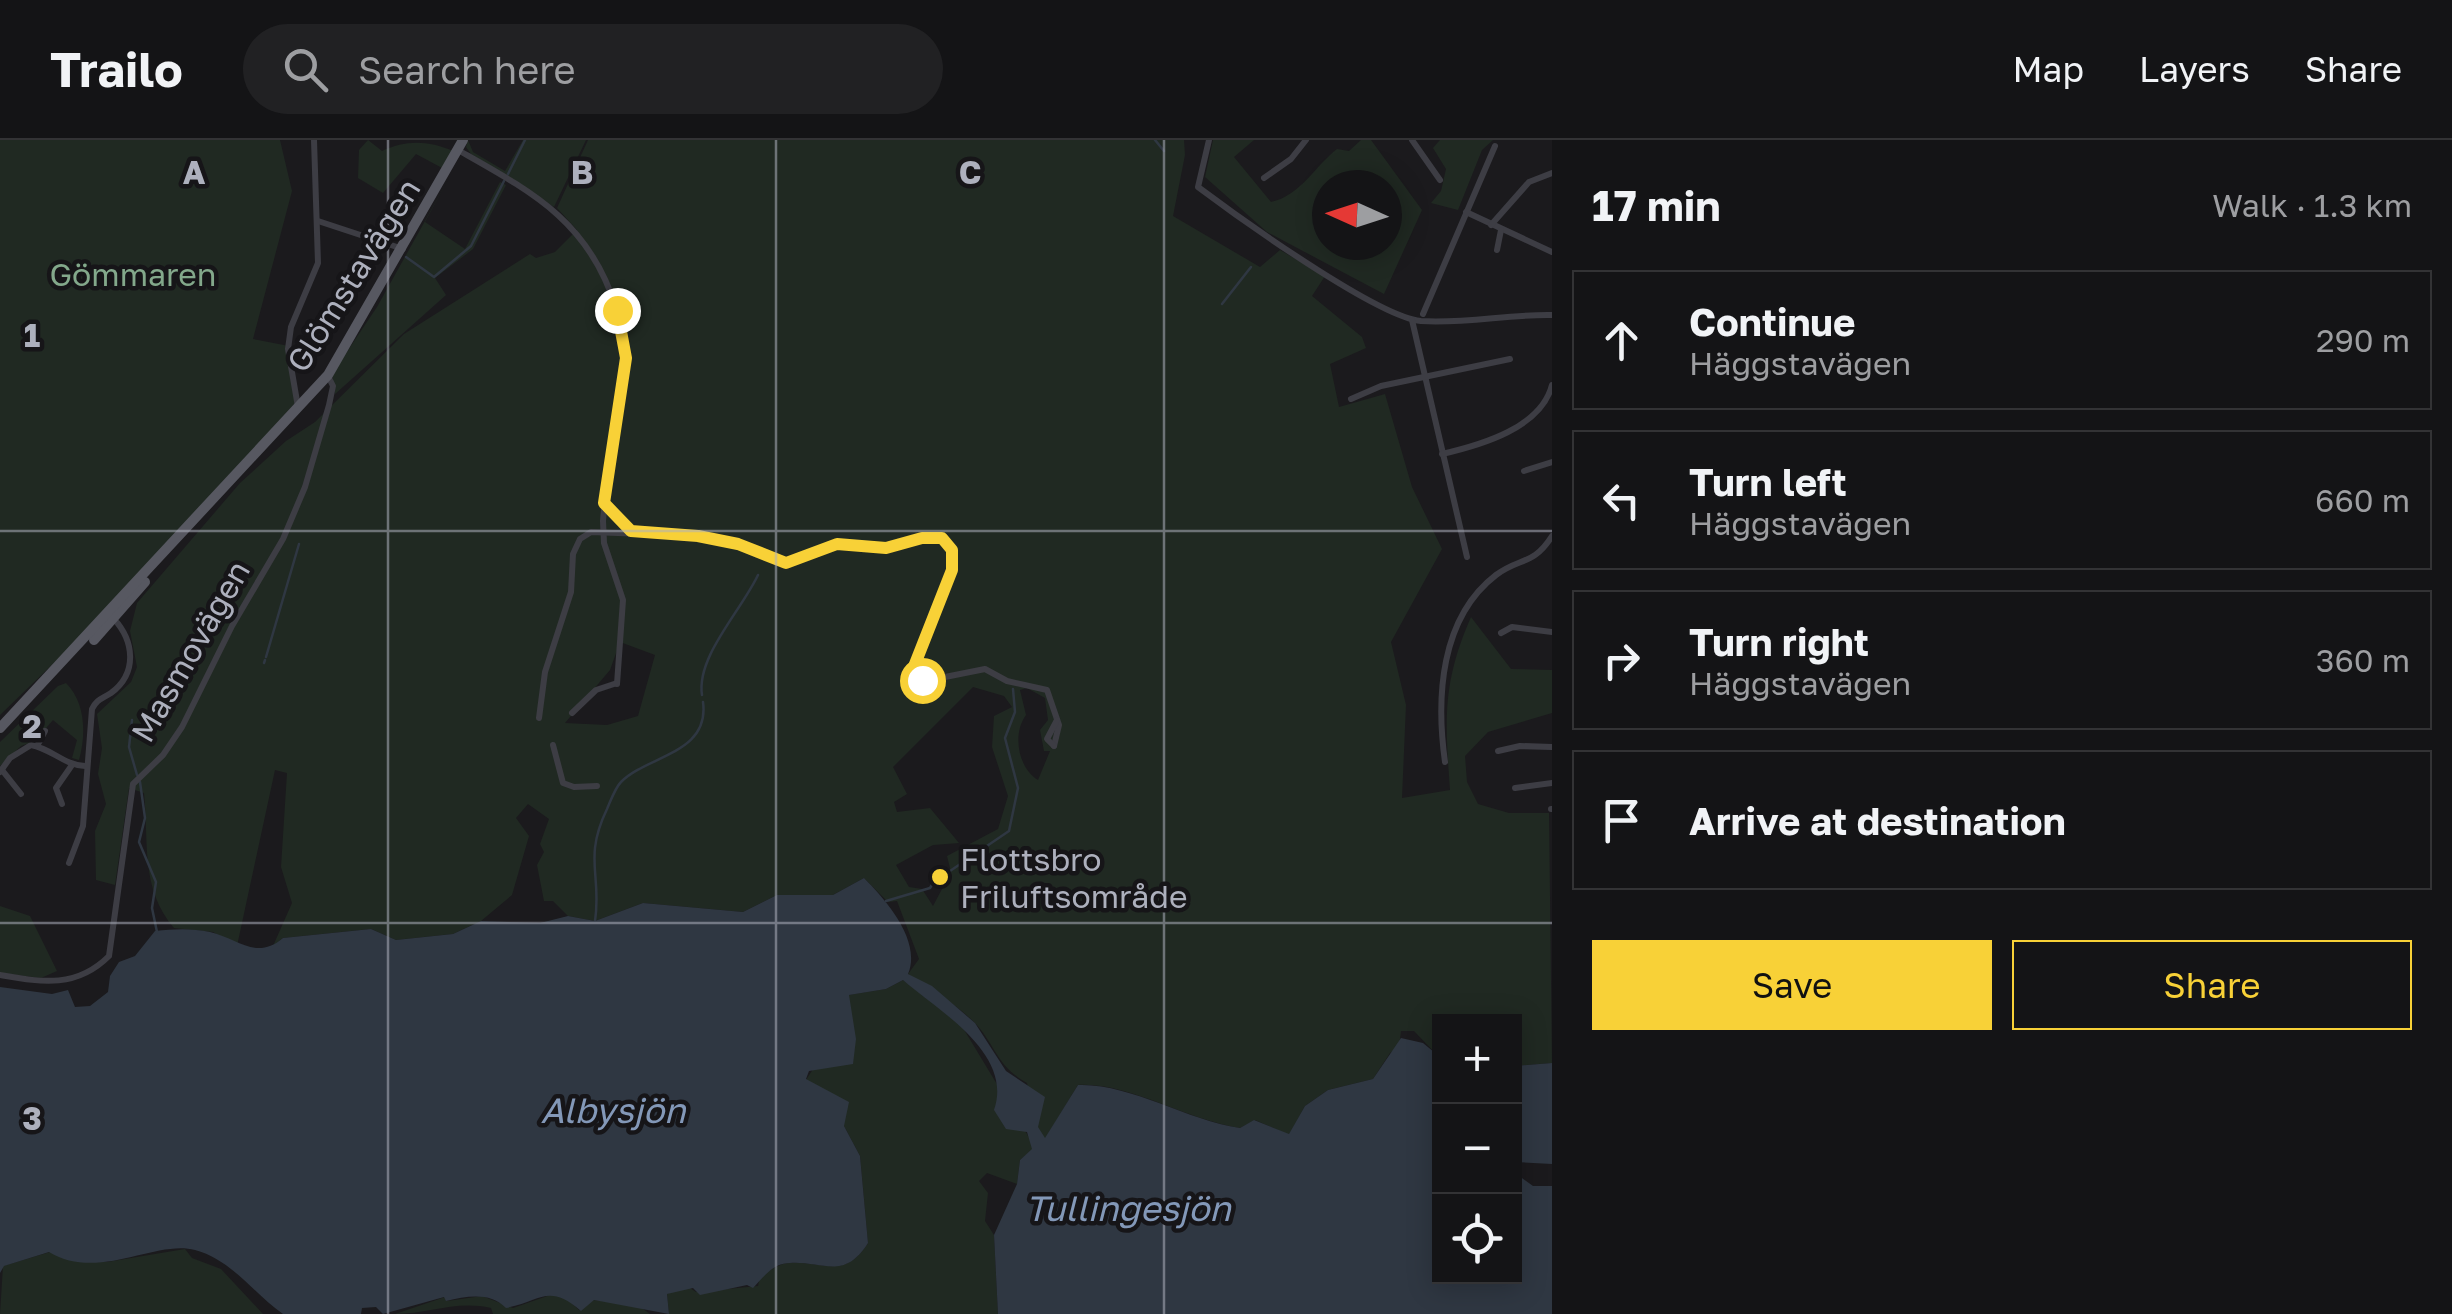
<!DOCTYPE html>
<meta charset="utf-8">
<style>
:root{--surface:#141416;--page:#212123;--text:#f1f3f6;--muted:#9d9ea1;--line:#333335;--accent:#f8d137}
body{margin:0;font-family:"Golos Text",sans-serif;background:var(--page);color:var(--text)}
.controls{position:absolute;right:30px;bottom:30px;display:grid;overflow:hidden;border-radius:0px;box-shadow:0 5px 25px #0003}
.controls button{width:90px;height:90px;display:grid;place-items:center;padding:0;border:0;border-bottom:2px solid var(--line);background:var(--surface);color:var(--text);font:50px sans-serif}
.compass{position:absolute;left:1312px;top:30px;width:90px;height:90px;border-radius:50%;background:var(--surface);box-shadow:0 5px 25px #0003;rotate:273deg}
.stop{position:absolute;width:30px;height:30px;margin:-22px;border:8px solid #f8d137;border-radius:50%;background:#fff}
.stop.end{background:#f8d137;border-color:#fff;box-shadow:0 2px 10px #0008}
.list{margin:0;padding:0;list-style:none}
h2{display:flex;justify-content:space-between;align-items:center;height:130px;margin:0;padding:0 40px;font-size:42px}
h2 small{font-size:32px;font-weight:400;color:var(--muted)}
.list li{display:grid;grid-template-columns:65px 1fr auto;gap:30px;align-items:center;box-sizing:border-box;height:140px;margin:0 20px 20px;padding:0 20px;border:2px solid var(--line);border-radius:0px}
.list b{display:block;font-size:38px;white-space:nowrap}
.list p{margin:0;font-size:32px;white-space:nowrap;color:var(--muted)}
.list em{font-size:32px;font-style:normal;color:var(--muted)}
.actions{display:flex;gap:20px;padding:30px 40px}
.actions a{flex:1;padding:22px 0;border:2px solid var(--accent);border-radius:0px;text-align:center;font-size:35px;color:var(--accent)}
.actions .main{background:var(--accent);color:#111}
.icon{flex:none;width:55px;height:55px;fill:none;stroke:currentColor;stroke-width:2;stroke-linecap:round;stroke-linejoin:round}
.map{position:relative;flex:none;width:1552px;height:1174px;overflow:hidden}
header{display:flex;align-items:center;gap:60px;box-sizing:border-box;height:140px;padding:0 50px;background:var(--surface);border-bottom:2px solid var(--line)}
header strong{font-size:48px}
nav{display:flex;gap:55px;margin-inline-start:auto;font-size:35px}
.search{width:700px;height:90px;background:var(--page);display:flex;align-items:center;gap:25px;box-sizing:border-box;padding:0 35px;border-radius:55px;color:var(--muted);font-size:38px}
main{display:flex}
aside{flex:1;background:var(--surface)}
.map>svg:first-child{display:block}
.green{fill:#202922;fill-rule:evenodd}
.water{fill:#2f3742}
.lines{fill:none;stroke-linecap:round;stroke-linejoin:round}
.stream{stroke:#2f3742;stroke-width:2.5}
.minor{stroke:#3d3d44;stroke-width:6}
.major{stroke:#575861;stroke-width:10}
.route{stroke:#f8d137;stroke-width:12}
.grid{fill:none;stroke:#adb0bd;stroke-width:2.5;stroke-opacity:0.55}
.poi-dot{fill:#f8d137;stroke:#161518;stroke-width:4}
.labels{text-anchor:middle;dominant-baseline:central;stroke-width:9;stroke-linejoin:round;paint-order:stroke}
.park-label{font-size:32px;fill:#83a88b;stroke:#161518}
.street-label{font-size:32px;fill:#adb0bd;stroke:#161518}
.poi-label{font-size:32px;fill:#adb0bd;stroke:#161518;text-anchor:start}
.water-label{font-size:35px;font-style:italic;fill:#8398b8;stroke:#161518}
.grid-label{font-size:32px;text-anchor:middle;font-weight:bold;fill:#adb0bd;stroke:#161518;stroke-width:9;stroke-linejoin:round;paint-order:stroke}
</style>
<header>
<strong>Trailo</strong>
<div class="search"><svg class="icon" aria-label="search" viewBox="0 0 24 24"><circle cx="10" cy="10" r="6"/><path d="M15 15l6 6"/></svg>Search here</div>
<nav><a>Map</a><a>Layers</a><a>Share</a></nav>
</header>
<main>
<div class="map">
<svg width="1552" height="1174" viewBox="0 0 1552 1174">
<rect width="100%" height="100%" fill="#1b1a1d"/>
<g class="green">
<polygon points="0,0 280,0 292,51 253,199 289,206 296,262 88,490 0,575"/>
<path d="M 368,0 L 382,11 C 405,0 428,0 453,11 L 444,29 L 416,14 L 383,53 L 358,38 L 359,10 Z"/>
<polygon points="468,0 473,12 505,31 523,0 586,0 554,67 471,14 466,7"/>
<path d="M 588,0 L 1184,0 L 1185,15 L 1173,76 L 1260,127 L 1280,110 L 1325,136 L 1312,156 L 1362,197 L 1366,208 L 1330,224 L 1339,267 L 1385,254 L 1412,347 L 1442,409 L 1391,502 L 1406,565 L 1402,658 L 1450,650 C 1445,580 1442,543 1471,477 L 1511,529 L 1552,530 L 1552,573 L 1488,592 L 1465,616 L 1467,642 L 1478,664 L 1509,673 L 1549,673 L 1552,923 L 1515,926 L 1514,882 L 1440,882 L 1439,917 L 1414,891 L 1401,891 L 1399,907 L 1390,913 L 1373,939 L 1328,950 L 1305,966 L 1289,995 L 1255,980 L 1240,988 C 1186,980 1129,942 1078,945 L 1045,999 L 1039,994 L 1027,943 C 996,926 996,905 974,882 C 954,862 930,850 908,834 L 919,819 L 897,761 L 888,762 L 864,738 L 833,755 L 777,755 L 743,772 L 643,763 L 595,781 L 568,776 L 553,761 L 544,761 L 537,725 L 544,712 L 540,704 L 549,679 L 528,664 L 516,678 L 529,696 L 512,755 L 481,781 L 453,794 L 396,800 L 371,789 L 283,798 L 273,806 L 292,763 L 281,727 L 287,633 L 275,630 L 237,806 L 213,792 L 174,788 C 140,748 149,702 144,653 L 129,648 L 115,745 L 96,740 L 95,691 L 106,664 L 98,634 L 102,608 L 97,574 L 131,542 L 137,527 L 130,491 L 137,463 L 240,343 L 286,301 L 315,282 L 404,194 L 530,114 L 536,118 L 555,112 L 577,90 L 557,68 ZM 620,502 L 655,515 L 638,576 L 607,585 L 565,583 L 610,530 ZM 973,547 L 1004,556 L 1012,567 L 994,576 L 992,607 L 1008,656 L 998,689 L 947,716 L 951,732 L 933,766 L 922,749 L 909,747 L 896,725 L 933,705 L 959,703 L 930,668 L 897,672 L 894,662 L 907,654 L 893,627 ZM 1027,548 L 1045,558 L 1048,580 L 1040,590 L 1044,611 L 1050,611 L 1038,640 C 1018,628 1012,594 1026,575 L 1020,550 Z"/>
<path d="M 1213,0 L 1254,0 L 1234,17 L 1271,62 C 1300,56 1315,26 1337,9 L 1349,11 L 1361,0 L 1371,0 L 1422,70 L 1384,154 L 1267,92 L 1205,37 ZM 1387,45 L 1387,105 L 1327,105 L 1327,45 Z"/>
<polygon points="1440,0 1493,0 1482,10 1458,70 1431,63 1441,51 1446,29 1433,8"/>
<polygon points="449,38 425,82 465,109 500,42 506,45 473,109 435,138 446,155 335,254 332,234 377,167"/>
<path d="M 66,543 C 86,563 86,595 79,620 L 72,618 L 77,600 L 53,580 L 35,601 L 21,606 L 0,626 L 0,602 L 58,546 Z"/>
<polygon points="0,766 30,776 57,831 41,838 0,833"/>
<path d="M 903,840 L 960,883 L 1030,999 L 1033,1009 L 1020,1020 L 1017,1044 L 987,1033 L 979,1041 L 988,1053 L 985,1081 L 994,1095 L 998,1174 L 669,1174 L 667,1154 L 687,1146 L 696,1152 L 758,1146 L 760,1136 C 768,1132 780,1123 789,1123 C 822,1120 844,1141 868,1103 L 860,1016 L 844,986 L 806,940 L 850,872 L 848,855 L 886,849 Z"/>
<polygon points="185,1109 192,1118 221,1129 263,1174 0,1174 3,1126 50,1112 107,1122"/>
<path d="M 553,1154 L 564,1156 L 579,1170 L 594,1160 L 639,1166 L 650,1174 L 493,1174 L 491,1168 C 456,1160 429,1174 395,1174 L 445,1157 L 447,1161 L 482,1156 L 513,1168 Z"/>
</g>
<g class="water">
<path d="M 864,738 C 886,760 922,801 908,834 L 932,846 L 975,883 L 1006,931 L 1045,957 L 1038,987 L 1045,998 L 1078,945 C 1130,943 1186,980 1240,988 L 1254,980 L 1289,994 L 1305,966 L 1328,950 L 1373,939 L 1401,898 L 1423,903 L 1440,917 L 1440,1136 L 1514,1136 L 1515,1033 L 1533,1046 L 1552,1046 L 1552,1174 L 998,1174 L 994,1095 L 1017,1044 L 1020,1020 L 1032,1009 L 1027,992 L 1006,989 L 994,970 C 1014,913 937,870 903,840 L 886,849 L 849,855 L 856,899 L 853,924 L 809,931 L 806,939 L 849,962 L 844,986 L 860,1016 L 868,1103 C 844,1141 823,1121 790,1123 C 772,1123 762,1139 753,1148 L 747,1145 L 700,1155 L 693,1148 L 667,1154 L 669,1174 L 594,1160 L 581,1171 C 548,1143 542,1161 506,1168 C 490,1152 468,1156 446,1161 L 444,1157 L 383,1174 L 376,1167 L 362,1168 L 361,1174 L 283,1174 C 253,1153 232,1120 195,1110 C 156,1099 98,1142 49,1112 L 4,1126 L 0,1133 L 0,847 L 52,854 L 68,850 L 75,867 L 90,866 L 108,852 L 110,836 L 119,822 L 135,816 L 155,791 C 174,789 191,788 210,792 C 237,798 256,821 283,798 L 371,789 L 396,800 L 453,794 L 481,781 L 540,783 L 568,776 L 595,781 L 643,763 L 743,772 L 777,755 L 833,755 Z"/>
<polygon points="1552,923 1552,1024 1515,1022 1515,926"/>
</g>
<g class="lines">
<g class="stream">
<polyline points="1155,0 1164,11"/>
<polyline points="508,34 525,0"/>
<polyline points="406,117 434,137 471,106 504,41"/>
<polyline points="1222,164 1251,127"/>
<polyline points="266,517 299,404"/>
<polyline points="264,523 265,520"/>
<path d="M 702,555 C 696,517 741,471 758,435"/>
<polyline points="132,580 129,607 137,635"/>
<polyline points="140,642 145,678 139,702 156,742 152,768 157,792"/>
<polyline points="950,731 1009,691 1018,648 1005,598 1015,572 1013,549"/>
<polyline points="886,761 930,748 933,743"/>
<path d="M 595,781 C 602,735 583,719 607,669 C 611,660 615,648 621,642 C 648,615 710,614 703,562"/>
</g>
<g class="minor">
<path d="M 1209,0 L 1198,47 C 1238,77 1377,177 1421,181 C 1465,184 1509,174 1552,175"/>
<polyline points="1412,0 1440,40"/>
<path d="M 458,10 C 532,52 589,81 616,168 C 622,185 628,202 626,220 C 622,274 607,327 603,381 L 604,403 L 623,460 L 617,544"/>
<polyline points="1264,38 1291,19 1306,0"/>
<polyline points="1466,72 1552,112"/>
<polyline points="318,81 403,109"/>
<polyline points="1491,85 1529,42 1552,33"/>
<polyline points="1497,110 1501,90"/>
<polyline points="1423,174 1495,6"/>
<polyline points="1412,180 1467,417"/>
<polyline points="1351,259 1381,246 1510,219"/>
<polyline points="298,267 288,209 291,187 318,123 314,0"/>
<path d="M 1442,314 C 1481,305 1541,288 1552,245"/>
<polyline points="1524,331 1552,322"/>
<polyline points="604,363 630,390"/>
<polyline points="1501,493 1512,487 1552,492"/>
<polyline points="572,573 596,550 617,543"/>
<polyline points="539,578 545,532 571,452 573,414 580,399 591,392 698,396 738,404 786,423 837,404 886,408 937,397 950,405 952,431 915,524 915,535 925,541 985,529 1007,541 1047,550 1059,585 1054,606"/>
<polyline points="553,605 563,643 574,647 597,646"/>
<polyline points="37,606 45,591"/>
<polyline points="1054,606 1047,599 1057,580"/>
<polyline points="1498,611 1520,606 1552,607"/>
<path d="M 1445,622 C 1436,558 1440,478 1496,435 C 1520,417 1533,426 1552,396"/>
<polyline points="2,630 21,654"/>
<path d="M 0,632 L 10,618 L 31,605 C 52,609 64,625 85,626"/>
<polyline points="1515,648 1552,643"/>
<polyline points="62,664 56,648 72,625"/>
<polyline points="1551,669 1552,669"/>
<path d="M 69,723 L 83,686 L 92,569 C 97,559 102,559 111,553 C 138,533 134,501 114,479"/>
<path d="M 0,835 C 41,842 76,849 109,816 L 133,644 L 163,615 L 182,587 L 232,486 L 283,399 L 305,347 L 329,265 L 333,246 L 328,236"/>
</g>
<g class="major">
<polyline points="94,500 145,442"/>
<polyline points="0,588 328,235 463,0"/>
</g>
</g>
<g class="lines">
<polyline class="route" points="617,170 626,218 604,363 631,391 698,396 738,404 786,423 837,404 886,408 922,398 942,398 952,410 952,430 915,524 915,534 922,540"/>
</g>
<path class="grid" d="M 388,0 L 388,1174M 776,0 L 776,1174M 1164,0 L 1164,1174M 0,391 L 1552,391M 0,783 L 1552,783"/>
<circle class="poi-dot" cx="940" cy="737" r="10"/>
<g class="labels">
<g class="park-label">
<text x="133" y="134">Gömmaren</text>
</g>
<g class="street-label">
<text transform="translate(353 135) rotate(-58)">Glömstavägen</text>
<text transform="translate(190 511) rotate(-60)">Masmovägen</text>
</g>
<g class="poi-label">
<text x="960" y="719">Flottsbro<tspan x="960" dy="37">Friluftsområde</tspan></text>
</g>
<g class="water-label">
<text x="613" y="970">Albysjön</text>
<text x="1128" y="1068">Tullingesjön</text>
</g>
</g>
<g class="grid-label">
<text x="194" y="44">A</text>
<text x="582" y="44">B</text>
<text x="970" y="44">C</text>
<text x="32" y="207">1</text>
<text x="32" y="598">2</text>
<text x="32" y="990">3</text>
</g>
</svg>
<div class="controls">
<button>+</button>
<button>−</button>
<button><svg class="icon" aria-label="locate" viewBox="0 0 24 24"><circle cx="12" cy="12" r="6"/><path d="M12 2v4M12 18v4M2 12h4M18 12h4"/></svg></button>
</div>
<svg class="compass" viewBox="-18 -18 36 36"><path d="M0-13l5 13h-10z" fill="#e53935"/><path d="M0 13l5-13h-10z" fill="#9d9ea1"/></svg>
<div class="stop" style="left:922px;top:540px"></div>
<div class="stop end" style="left:617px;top:170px"></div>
</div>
<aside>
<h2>17 min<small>Walk · 1.3 km</small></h2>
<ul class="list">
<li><svg class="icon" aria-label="ahead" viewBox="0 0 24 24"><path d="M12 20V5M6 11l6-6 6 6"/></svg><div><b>Continue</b><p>Häggstavägen</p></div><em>290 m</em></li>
<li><svg class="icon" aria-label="left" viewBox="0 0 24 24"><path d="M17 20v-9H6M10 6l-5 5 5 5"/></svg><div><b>Turn left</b><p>Häggstavägen</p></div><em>660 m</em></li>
<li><svg class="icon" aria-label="right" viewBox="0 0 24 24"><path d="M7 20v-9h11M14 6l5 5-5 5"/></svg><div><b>Turn right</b><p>Häggstavägen</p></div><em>360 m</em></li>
<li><svg class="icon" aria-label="arrive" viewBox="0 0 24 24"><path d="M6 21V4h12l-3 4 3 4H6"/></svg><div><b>Arrive at destination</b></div></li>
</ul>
<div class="actions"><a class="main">Save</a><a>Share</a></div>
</aside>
</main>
